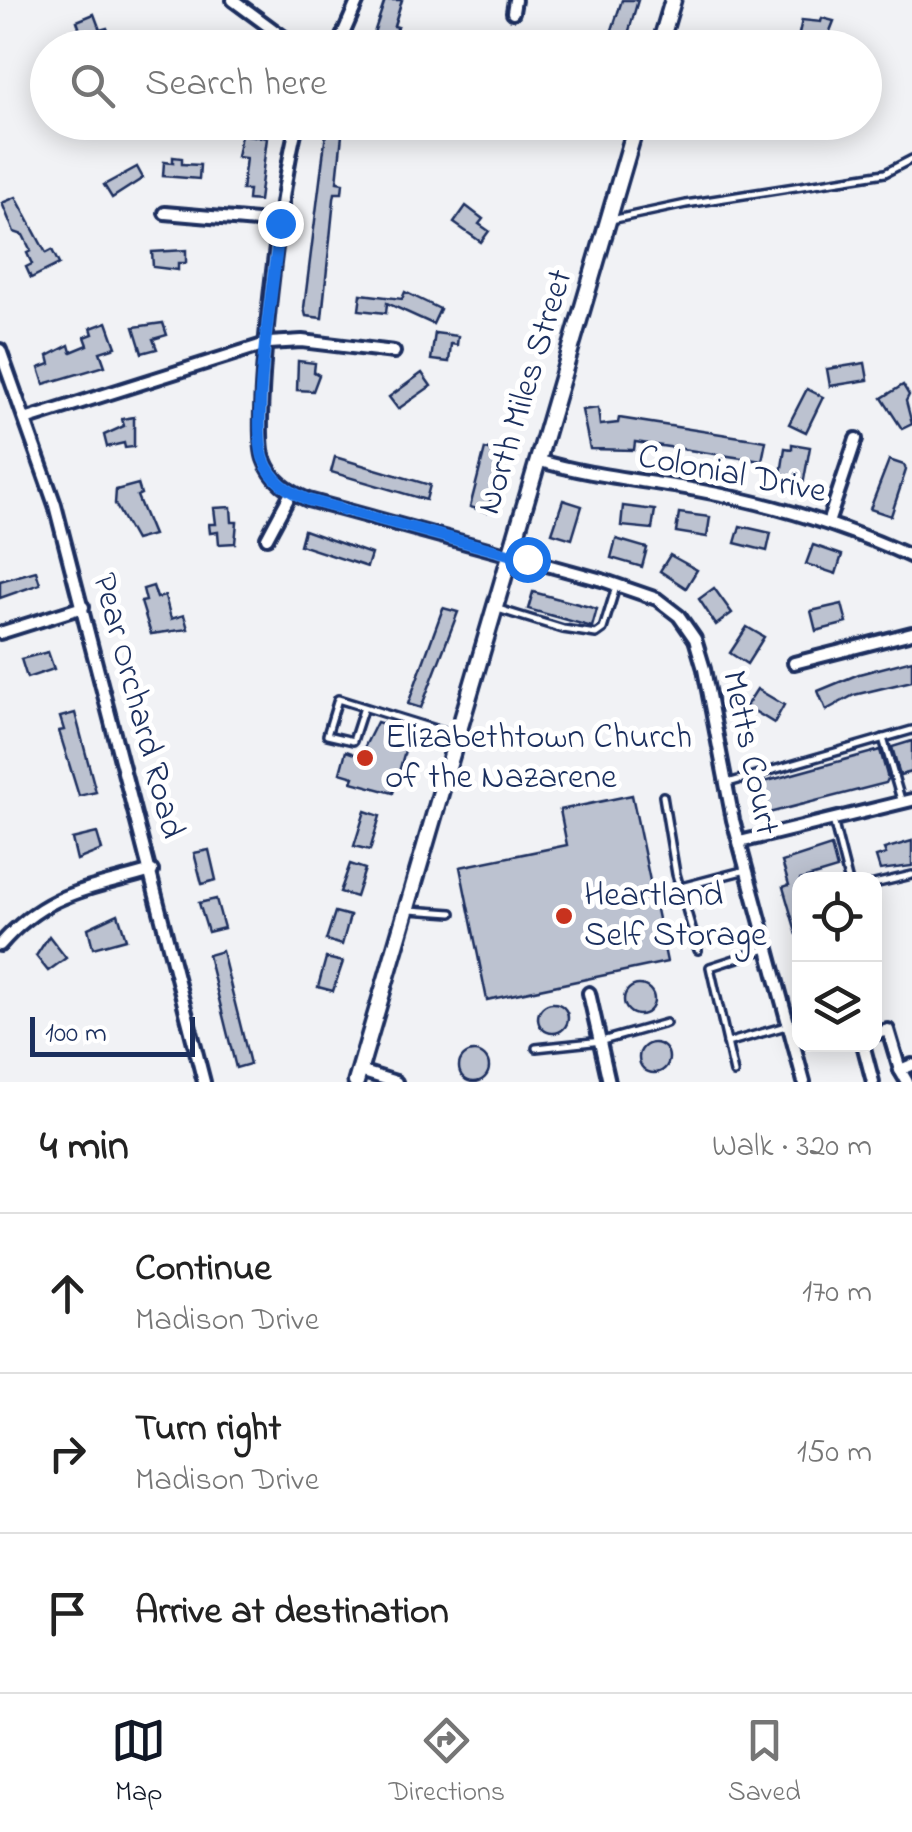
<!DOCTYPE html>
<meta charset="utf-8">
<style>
:root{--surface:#fff;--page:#f2f2f2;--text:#222;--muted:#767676;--line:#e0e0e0;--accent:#111827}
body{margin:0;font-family:"Indie Flower",sans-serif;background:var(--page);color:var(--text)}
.controls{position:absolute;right:30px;bottom:30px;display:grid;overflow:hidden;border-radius:20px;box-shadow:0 5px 25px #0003}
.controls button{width:90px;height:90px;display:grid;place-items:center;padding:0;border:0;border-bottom:2px solid var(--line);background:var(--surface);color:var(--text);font:50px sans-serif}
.scale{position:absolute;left:30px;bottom:25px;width:165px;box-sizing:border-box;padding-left:10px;border:5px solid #1b2f5e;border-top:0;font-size:28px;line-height:35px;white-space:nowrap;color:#1b2f5e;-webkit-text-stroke:8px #fff;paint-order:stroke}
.stop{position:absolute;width:30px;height:30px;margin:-22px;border:8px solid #1a73e8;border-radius:50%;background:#fff}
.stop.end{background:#1a73e8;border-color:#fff;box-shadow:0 2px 10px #0008}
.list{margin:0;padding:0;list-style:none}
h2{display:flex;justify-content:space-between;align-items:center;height:130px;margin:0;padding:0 40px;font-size:42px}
h2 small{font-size:32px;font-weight:400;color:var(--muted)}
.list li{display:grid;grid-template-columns:65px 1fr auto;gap:30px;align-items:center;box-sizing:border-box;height:160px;padding:0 40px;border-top:2px solid var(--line)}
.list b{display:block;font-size:38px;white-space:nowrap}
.list p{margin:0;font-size:32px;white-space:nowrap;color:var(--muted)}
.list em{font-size:32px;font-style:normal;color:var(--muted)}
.icon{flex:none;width:55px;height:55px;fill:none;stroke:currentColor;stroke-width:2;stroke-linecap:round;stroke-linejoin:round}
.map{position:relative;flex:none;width:912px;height:1082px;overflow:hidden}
.search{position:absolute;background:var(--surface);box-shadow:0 5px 25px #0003;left:30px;right:30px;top:30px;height:110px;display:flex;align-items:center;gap:25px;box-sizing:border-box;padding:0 35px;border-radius:55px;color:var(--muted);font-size:38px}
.sheet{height:610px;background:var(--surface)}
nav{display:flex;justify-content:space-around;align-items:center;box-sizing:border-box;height:140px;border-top:2px solid var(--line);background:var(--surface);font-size:28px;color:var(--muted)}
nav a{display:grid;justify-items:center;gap:5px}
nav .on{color:var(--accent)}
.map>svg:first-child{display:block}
.building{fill:#bcc2d0;stroke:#1b2f5e;stroke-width:2.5}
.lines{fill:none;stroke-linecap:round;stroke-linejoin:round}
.service-casing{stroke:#1b2f5e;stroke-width:12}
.minor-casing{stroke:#1b2f5e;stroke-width:18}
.secondary-casing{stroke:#1b2f5e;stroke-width:21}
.service{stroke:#fff;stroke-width:5}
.minor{stroke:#fff;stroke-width:10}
.secondary{stroke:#fff;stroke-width:14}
.route{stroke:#1a73e8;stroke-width:12}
.poi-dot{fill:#c8321e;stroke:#fff;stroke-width:4}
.labels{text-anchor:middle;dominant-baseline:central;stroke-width:10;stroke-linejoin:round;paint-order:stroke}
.street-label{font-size:35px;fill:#1b2f5e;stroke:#fff}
.poi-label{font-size:35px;fill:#1b2f5e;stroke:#fff;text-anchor:start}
</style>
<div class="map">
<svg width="912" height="1082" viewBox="0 0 912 1082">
<rect width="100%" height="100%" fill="#f1f2f5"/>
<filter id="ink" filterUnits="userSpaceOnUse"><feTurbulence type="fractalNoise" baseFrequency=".01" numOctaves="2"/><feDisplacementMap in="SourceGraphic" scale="20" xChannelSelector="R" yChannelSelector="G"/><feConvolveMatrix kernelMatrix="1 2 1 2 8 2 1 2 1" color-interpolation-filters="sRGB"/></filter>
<g filter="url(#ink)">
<g class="building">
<polygon points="385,0 402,0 394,26 398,27 386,48 369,48"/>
<polygon points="622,0 638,0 624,48 606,48"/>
<polygon points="94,14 100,30 107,28 112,41 105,48 86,48 77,21"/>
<polygon points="822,18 834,21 825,44 798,38 802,20 821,22"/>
<polygon points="326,133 342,135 337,182 343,183 342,193 335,193 334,199 322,318 306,316 304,308"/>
<polygon points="241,134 267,138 259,201 248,200 249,190 242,190 246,158 237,157"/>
<polygon points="173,157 182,158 182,164 200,165 199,179 163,176 164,162 173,163"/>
<polygon points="137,167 143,178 112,198 104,185"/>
<polygon points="16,197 46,253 52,250 59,264 31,278 26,267 32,264 27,253 31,251 23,235 14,232 2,203"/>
<polygon points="466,206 483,219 479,224 489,231 481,242 454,223"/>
<polygon points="186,250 186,263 178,263 178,270 153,267 152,252"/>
<polygon points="405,292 440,309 433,324 387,303 386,313 359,310 361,294 402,299"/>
<polygon points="107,322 116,347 100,352 105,366 44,384 39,368 50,364 48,356 69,345 71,352 88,345 85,337 93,334 91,328"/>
<polygon points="163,323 167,335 153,339 157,349 142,353 134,327"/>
<polygon points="435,333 458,336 457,345 451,344 449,362 431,360"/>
<polygon points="298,361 315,363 314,372 319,375 313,391 297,390"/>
<polygon points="865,363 868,380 830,386 827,369"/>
<polygon points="422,373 431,386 398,409 389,397"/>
<polygon points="903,385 909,395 906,401 912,424 902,429 882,398"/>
<polygon points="807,389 823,397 806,432 789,424"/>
<polygon points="598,408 600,425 618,423 619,418 766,441 762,461 635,442 634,450 590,449 582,410"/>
<polygon points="134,417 134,447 125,448 124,443 107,447 104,435 124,426 122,419"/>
<polygon points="792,444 810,447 803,485 786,482 787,475 781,474 785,448 792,449"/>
<polygon points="485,449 501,453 502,461 487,512 470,507"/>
<polygon points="335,457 430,485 426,500 331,472"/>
<polygon points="889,460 904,465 906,470 891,516 870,509"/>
<polygon points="138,484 141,494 137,496 153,535 135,540 115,504 116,490"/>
<polygon points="563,500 582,506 572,539 552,533"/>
<polygon points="623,506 655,510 652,529 621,526"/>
<polygon points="231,507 232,522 237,522 235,543 219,544 218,532 210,533 209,524 216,524 214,508"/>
<polygon points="679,513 710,517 707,537 676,532"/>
<polygon points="740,526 771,533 767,551 735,543"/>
<polygon points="304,530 371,554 367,567 300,545"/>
<polygon points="616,539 647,548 642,567 611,558"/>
<polygon points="813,545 842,555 836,574 806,564"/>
<polygon points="670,555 697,570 686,588 660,571"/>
<polygon points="36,571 40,584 0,598 0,581"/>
<polygon points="153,586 157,598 165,596 171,619 184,615 188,629 151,634 141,602 146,601 143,589"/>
<polygon points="714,588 732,613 716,625 699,599"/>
<polygon points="533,592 597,609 592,627 528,609"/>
<polygon points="842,604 847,623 816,631 811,611"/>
<polygon points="443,608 458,612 421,708 408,704"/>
<polygon points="747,627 764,637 747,664 730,653"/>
<polygon points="48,652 54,669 27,678 21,659"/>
<polygon points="912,660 912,681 854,695 826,710 818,691 859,674"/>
<polygon points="757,689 784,705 774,723 746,706"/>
<polygon points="75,713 96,792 79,796 59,731 64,730 60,717"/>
<polygon points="377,722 391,726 389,734 408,740 393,793 352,782 354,777 340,773 346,751 360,756"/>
<polygon points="912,741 912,772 900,775 892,747"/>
<polygon points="880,750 888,779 886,783 761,815 753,785"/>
<polygon points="632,795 667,962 487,1000 460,867 567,845 560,810"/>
<polygon points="365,811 380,816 370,850 354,846"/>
<polygon points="97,833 102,850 77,860 72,839"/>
<polygon points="912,841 912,866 880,870 876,857 886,854 884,849"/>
<polygon points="831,846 837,869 800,880 797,935 783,887 789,885 782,862"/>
<polygon points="209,850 216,880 202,884 194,853"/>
<polygon points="350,864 365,869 356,897 340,892"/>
<polygon points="216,899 224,928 208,932 199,903"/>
<polygon points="335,912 350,916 342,945 326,940"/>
<polygon points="118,914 126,939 93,948 88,928"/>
<polygon points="49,936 66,958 48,971 36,956"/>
<polygon points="222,951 250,1064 236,1068 208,955"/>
<polygon points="326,958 343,962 333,991 318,987"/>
<circle cx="639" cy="1000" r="15"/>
<circle cx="553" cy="1018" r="15"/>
<circle cx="654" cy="1058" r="15"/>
<circle cx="474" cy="1067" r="15"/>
</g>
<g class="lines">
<g class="service-casing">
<g id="service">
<polyline points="611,220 686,204 885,173 912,159"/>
<polyline points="498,609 563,629 596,634 603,629 616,587"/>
<polyline points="364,707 353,741 327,735 338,699 454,735"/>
<polyline points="883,738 902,803"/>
<polyline points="728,783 912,730"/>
<polyline points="663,796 676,874 698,950"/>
<polyline points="833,820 848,879"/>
<polyline points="874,884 912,875"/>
<polyline points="681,887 746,870"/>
<polyline points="410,910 452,913"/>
<polyline points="727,1043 786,1026"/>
<polyline points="536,1048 602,1041 666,1023"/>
<polyline points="734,1073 710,967 766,949"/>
</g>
</g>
<g class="minor-casing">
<g id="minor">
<polyline points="233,0 298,48"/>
<polyline points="513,12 515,0"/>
<polyline points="337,48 358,0"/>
<path d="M 298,122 C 283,166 251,422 264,459 C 272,481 288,491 308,500 L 602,580 L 657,599 L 679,616 L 695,639 L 704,669 L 733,820 L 804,1082"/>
<polyline points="165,213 280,223"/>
<polyline points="0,350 55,505 204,1082"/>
<polyline points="28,419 269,343 302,341 394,352"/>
<path d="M 537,460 C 590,476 643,480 697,490 C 773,504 842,525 912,557"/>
<polyline points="829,520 856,439"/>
<polyline points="267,538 291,493"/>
<polyline points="0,633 83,607"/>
<polyline points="794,663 912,633"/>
<polyline points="740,842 912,800"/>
<path d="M 0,945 C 46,892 87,890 152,871"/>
<polyline points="589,993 609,1082"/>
<polyline points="874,1034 888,1030 900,1070"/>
<polyline points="863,1044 873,1082"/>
<polyline points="360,1071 396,1082"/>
<polyline points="907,1082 900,1070 912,1065"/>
</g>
</g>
<g class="secondary-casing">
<g id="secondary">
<polyline points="659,48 673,0"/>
<polyline points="356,1082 637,122"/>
</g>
</g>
<use href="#service" class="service"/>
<use href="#minor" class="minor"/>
<use href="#secondary" class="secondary"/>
</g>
</g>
<g class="lines" filter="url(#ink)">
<path class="route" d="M 280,223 C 275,272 250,421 264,460 C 272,481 288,491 308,500 L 527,559"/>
</g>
<g class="poi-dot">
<circle cx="365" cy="758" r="10"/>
<circle cx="564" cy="916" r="10"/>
</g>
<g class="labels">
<g class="street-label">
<text transform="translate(526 392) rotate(-73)">North Miles Street</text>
<text transform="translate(732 475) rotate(11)">Colonial Drive</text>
<text transform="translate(137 706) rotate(75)">Pear Orchard Road</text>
<text transform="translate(749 753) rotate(78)">Metts Court</text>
</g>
<g class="poi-label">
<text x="385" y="738">Elizabethtown Church<tspan x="385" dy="40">of the Nazarene</tspan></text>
<text x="584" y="896">Heartland<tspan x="584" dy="40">Self Storage</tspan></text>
</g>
</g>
</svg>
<div class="controls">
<button><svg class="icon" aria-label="locate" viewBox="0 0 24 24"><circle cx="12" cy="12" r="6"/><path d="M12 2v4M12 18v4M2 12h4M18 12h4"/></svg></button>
<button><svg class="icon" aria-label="layers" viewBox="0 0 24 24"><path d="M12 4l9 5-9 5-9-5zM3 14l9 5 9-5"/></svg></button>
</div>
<div class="scale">100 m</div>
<div class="stop" style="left:527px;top:559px"></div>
<div class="stop end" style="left:280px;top:223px"></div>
<div class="search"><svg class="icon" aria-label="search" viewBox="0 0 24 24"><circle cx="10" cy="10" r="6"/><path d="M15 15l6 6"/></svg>Search here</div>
</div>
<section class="sheet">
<h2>4 min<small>Walk · 320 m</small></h2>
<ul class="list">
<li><svg class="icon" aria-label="ahead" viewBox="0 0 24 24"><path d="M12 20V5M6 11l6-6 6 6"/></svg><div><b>Continue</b><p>Madison Drive</p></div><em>170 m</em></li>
<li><svg class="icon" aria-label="right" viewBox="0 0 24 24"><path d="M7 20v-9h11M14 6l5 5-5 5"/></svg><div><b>Turn right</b><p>Madison Drive</p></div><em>150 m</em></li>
<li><svg class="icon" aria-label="arrive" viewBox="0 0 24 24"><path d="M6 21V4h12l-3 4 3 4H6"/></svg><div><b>Arrive at destination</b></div></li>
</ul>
</section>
<nav>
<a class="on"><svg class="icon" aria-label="map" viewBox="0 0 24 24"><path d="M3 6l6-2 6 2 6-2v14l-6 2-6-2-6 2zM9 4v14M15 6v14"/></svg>Map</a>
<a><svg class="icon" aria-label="directions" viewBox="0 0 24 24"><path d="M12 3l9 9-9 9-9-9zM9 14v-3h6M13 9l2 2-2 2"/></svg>Directions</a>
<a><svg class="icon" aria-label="saved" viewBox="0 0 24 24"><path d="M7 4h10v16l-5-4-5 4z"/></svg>Saved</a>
</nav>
